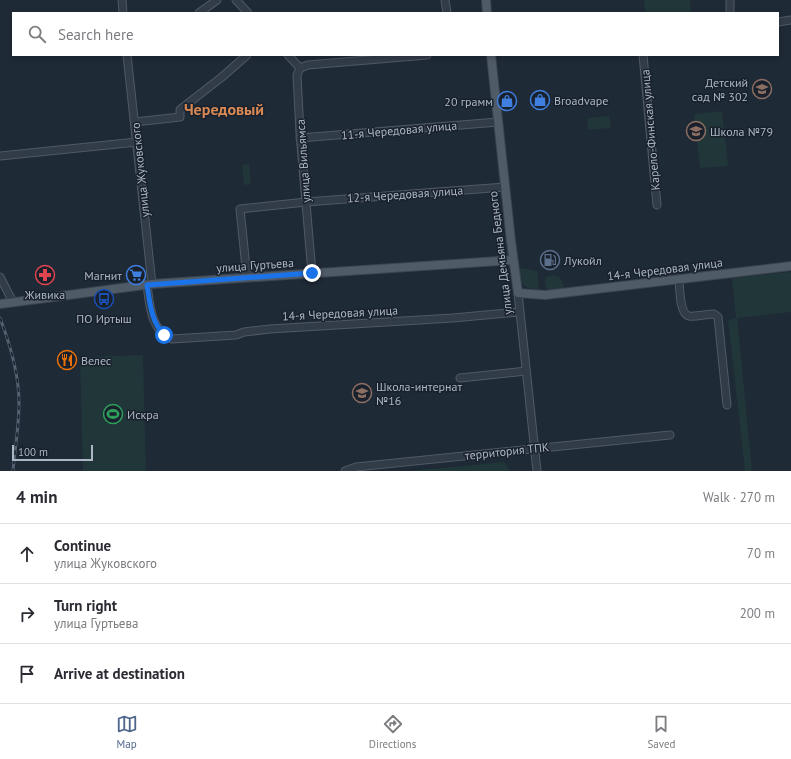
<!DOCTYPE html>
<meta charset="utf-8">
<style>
:root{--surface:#fff;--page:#f2f2f3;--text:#2b2b33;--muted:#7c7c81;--line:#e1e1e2;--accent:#4f678d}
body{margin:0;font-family:"PT Sans",sans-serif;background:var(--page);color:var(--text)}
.scale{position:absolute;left:12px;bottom:10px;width:81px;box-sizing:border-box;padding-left:4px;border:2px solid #acb6c5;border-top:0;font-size:11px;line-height:14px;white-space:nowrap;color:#acb6c5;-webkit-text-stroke:3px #18212c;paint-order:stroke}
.stop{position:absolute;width:12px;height:12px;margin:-9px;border:3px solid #1a73e8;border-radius:50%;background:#fff}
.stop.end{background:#1a73e8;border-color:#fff;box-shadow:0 1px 4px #0008}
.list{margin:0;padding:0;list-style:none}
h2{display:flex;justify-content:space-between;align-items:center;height:52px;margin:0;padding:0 16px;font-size:17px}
h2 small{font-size:13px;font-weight:400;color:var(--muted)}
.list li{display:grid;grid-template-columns:26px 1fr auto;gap:12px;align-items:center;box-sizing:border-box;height:60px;padding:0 16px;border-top:1px solid var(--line)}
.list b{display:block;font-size:15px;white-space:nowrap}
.list p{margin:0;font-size:13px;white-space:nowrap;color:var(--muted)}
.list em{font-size:13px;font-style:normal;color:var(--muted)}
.icon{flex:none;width:22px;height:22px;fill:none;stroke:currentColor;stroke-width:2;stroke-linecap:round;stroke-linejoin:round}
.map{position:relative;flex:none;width:791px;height:471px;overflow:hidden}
.search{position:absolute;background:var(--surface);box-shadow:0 2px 6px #0003;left:12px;right:12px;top:12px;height:44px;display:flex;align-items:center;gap:10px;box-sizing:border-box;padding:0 14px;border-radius:0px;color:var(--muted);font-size:15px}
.sheet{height:232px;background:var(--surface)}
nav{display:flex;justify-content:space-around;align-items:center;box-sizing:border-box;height:56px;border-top:1px solid var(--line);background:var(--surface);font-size:11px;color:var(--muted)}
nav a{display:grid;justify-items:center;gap:2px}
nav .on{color:var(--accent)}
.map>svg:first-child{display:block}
.green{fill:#213638}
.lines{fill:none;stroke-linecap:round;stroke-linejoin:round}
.minor-casing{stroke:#505966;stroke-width:9}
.major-casing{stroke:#3c4551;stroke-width:10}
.minor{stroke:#323c48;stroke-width:7}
.major{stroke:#505b68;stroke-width:8}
.rail-casing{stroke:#54606f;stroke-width:3}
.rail{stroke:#18212c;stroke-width:1.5;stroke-dasharray:4.5;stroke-linecap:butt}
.route{stroke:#1a73e8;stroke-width:5}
.labels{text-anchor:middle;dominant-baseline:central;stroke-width:3;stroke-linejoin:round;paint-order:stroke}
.poi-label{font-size:12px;fill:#acb6c5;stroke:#18212c;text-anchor:start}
.street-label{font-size:12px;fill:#acb6c5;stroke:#18212c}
.district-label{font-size:16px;font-weight:bold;fill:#d78955;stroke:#18212c}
</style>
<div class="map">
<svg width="791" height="471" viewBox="0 0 791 471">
<rect width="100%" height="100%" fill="#1f2a37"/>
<g class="green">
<polygon points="644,0 690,0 691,13 645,13"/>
<polygon points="722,111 728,166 700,168 694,114"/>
<polygon points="609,116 611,127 610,128 589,130 588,129 587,119 588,118"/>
<polygon points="249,164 251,184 244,185 242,165"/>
<polygon points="520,268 537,271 538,276 539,290 528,288 520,282 518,269"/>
<polygon points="791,272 791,312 737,318 739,336 752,471 742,471 745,470 728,320 736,318 732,278"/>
<path d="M 554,275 C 561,277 564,282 564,289 L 548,290 C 545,287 544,282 546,277 Z"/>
<polygon points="143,355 146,471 83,471 80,357"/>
<polygon points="504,462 510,471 411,471"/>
</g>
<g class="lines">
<g class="minor-casing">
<g id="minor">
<polyline points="122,0 123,13"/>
<polyline points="236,0 248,13"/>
<polyline points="445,0 447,13"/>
<polyline points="199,13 217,0"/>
<polyline points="730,13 730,0"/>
<polyline points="778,22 791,20"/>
<polyline points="127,55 152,284"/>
<polyline points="288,55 300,68"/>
<polyline points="643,55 657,205"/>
<polyline points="300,68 297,75 300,133 312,273"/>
<polyline points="300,68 308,65 427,55"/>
<polyline points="135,122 180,117 180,110 182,108 222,77 247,55"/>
<polyline points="300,138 498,122"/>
<polyline points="0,156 137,142"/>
<polyline points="0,277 13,302"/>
<polyline points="247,277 240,209 306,202 505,187"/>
<path d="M 679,279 C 680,287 679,314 689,316 C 695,317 708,314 714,314 L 718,317 L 727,405"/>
<path d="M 147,285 C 150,305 150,330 172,339 L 236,335 L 244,332 L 270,329 L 453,318 L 519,312"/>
<polyline points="518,293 537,471"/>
<polyline points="460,378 526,371"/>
<polyline points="345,471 356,467 670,435"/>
</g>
</g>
<g class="major-casing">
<g id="major">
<polyline points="486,0 487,13"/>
<polyline points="491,55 511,241 518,293 545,295 791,266"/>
<polyline points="0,304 152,284 513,260"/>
</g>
</g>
<use href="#minor" class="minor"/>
<use href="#major" class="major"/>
<g class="rail-casing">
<path id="rail" d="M 0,318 C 10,344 19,374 19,403 C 19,425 15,449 13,471"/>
</g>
<use href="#rail" class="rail"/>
</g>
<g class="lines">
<path class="route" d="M 164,335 C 151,321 150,303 147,285 L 312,273"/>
</g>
<defs>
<g id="school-ring" transform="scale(1)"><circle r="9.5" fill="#18212c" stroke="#8d6e63" stroke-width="1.5"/><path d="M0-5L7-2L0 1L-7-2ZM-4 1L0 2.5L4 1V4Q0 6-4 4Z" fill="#8d6e63"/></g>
<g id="shop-ring" transform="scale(1)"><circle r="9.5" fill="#18212c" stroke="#3f7fe0" stroke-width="1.5"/><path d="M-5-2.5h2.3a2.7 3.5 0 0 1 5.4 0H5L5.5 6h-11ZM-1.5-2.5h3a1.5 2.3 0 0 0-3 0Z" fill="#3f7fe0"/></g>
<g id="fuel-ring" transform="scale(1)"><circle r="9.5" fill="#18212c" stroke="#5c6f8a" stroke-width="1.5"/><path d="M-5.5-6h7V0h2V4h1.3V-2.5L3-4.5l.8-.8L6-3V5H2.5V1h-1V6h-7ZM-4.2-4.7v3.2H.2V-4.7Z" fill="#5c6f8a"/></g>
<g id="pharmacy-ring" transform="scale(1)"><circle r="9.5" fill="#18212c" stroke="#e0444e" stroke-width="1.5"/><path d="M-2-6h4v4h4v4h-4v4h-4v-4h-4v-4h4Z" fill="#e0444e"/></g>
<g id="supermarket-ring" transform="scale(1)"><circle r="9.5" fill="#18212c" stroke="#3f7fe0" stroke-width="1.5"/><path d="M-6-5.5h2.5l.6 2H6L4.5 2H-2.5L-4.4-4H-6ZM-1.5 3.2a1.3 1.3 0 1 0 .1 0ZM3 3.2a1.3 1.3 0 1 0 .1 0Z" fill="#3f7fe0"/></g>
<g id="bus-ring" transform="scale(1)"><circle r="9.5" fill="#18212c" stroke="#1a4fb4" stroke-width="1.5"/><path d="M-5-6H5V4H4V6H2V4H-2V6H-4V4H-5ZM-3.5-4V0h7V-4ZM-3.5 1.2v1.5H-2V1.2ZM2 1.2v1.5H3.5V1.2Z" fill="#1a4fb4"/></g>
<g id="restaurant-ring" transform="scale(1)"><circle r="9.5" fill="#18212c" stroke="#e8710a" stroke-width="1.5"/><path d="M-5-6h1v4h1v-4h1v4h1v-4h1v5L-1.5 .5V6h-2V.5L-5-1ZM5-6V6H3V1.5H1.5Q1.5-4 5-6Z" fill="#e8710a"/></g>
<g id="stadium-ring" transform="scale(1)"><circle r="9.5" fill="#18212c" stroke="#2e9e5b" stroke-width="1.5"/><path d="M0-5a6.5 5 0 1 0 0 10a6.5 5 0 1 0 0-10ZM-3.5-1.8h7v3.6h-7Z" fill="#2e9e5b"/></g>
</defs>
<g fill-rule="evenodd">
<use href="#school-ring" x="762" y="89"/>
<use href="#shop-ring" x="540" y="100"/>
<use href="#shop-ring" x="507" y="101"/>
<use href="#school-ring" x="696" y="131"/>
<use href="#fuel-ring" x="550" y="260"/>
<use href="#pharmacy-ring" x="45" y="275"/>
<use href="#supermarket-ring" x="136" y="275"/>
<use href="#bus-ring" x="104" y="299"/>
<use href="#restaurant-ring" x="67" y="360"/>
<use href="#school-ring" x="362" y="393"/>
<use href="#stadium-ring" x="113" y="414"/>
</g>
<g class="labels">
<g class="poi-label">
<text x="748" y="82" text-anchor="end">Детский<tspan x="748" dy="14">сад № 302</tspan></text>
<text x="554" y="100">Broadvape</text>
<text x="493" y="101" text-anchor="end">20 грамм</text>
<text x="710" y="131">Школа №79</text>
<text x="564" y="260">Лукойл</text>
<text x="122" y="275" text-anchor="end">Магнит</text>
<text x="45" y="294" text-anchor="middle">Живика</text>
<text x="104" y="318" text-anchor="middle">ПО Иртыш</text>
<text x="81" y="360">Велес</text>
<text x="376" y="386">Школа-интернат<tspan x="376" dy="14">№16</tspan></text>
<text x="127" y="414">Искра</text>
</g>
<g class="street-label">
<text transform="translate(399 130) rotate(-5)">11-я Чередовая улица</text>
<text transform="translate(650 130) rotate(-95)">Карело-Финская улица</text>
<text transform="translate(303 161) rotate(-94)">улица Вильямса</text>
<text transform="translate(140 170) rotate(-96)">улица Жуковского</text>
<text transform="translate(405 194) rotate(-4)">12-я Чередовая улица</text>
<text transform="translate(500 253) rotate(-97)">улица Демьяна Бедного</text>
<text transform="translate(255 265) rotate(-4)">улица Гуртьева</text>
<text transform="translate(665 269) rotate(-7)">14-я Чередовая улица</text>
<text transform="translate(340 313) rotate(-3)">14-я Чередовая улица</text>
<text transform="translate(507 451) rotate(-6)">территория ТПК</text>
</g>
<g class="district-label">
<text x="224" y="109">Чередовый</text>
</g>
</g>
</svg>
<div class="scale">100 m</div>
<div class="stop" style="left:164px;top:335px"></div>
<div class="stop end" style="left:312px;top:273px"></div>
<div class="search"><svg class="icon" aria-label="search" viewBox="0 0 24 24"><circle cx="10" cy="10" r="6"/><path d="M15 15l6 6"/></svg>Search here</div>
</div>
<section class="sheet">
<h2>4 min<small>Walk · 270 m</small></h2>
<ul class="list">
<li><svg class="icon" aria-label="ahead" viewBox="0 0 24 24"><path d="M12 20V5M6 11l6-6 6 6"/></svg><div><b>Continue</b><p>улица Жуковского</p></div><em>70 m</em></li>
<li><svg class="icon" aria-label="right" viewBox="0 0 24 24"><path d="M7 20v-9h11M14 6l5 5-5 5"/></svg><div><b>Turn right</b><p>улица Гуртьева</p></div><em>200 m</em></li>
<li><svg class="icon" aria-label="arrive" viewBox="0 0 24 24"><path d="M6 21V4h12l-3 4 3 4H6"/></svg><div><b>Arrive at destination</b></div></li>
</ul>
</section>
<nav>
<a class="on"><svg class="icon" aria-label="map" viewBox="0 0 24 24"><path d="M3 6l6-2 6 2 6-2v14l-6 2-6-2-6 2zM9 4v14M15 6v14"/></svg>Map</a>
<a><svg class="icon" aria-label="directions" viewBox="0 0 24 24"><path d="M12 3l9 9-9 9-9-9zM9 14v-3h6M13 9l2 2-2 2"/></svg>Directions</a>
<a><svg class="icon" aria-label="saved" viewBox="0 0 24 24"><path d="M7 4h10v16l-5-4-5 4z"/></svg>Saved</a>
</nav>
